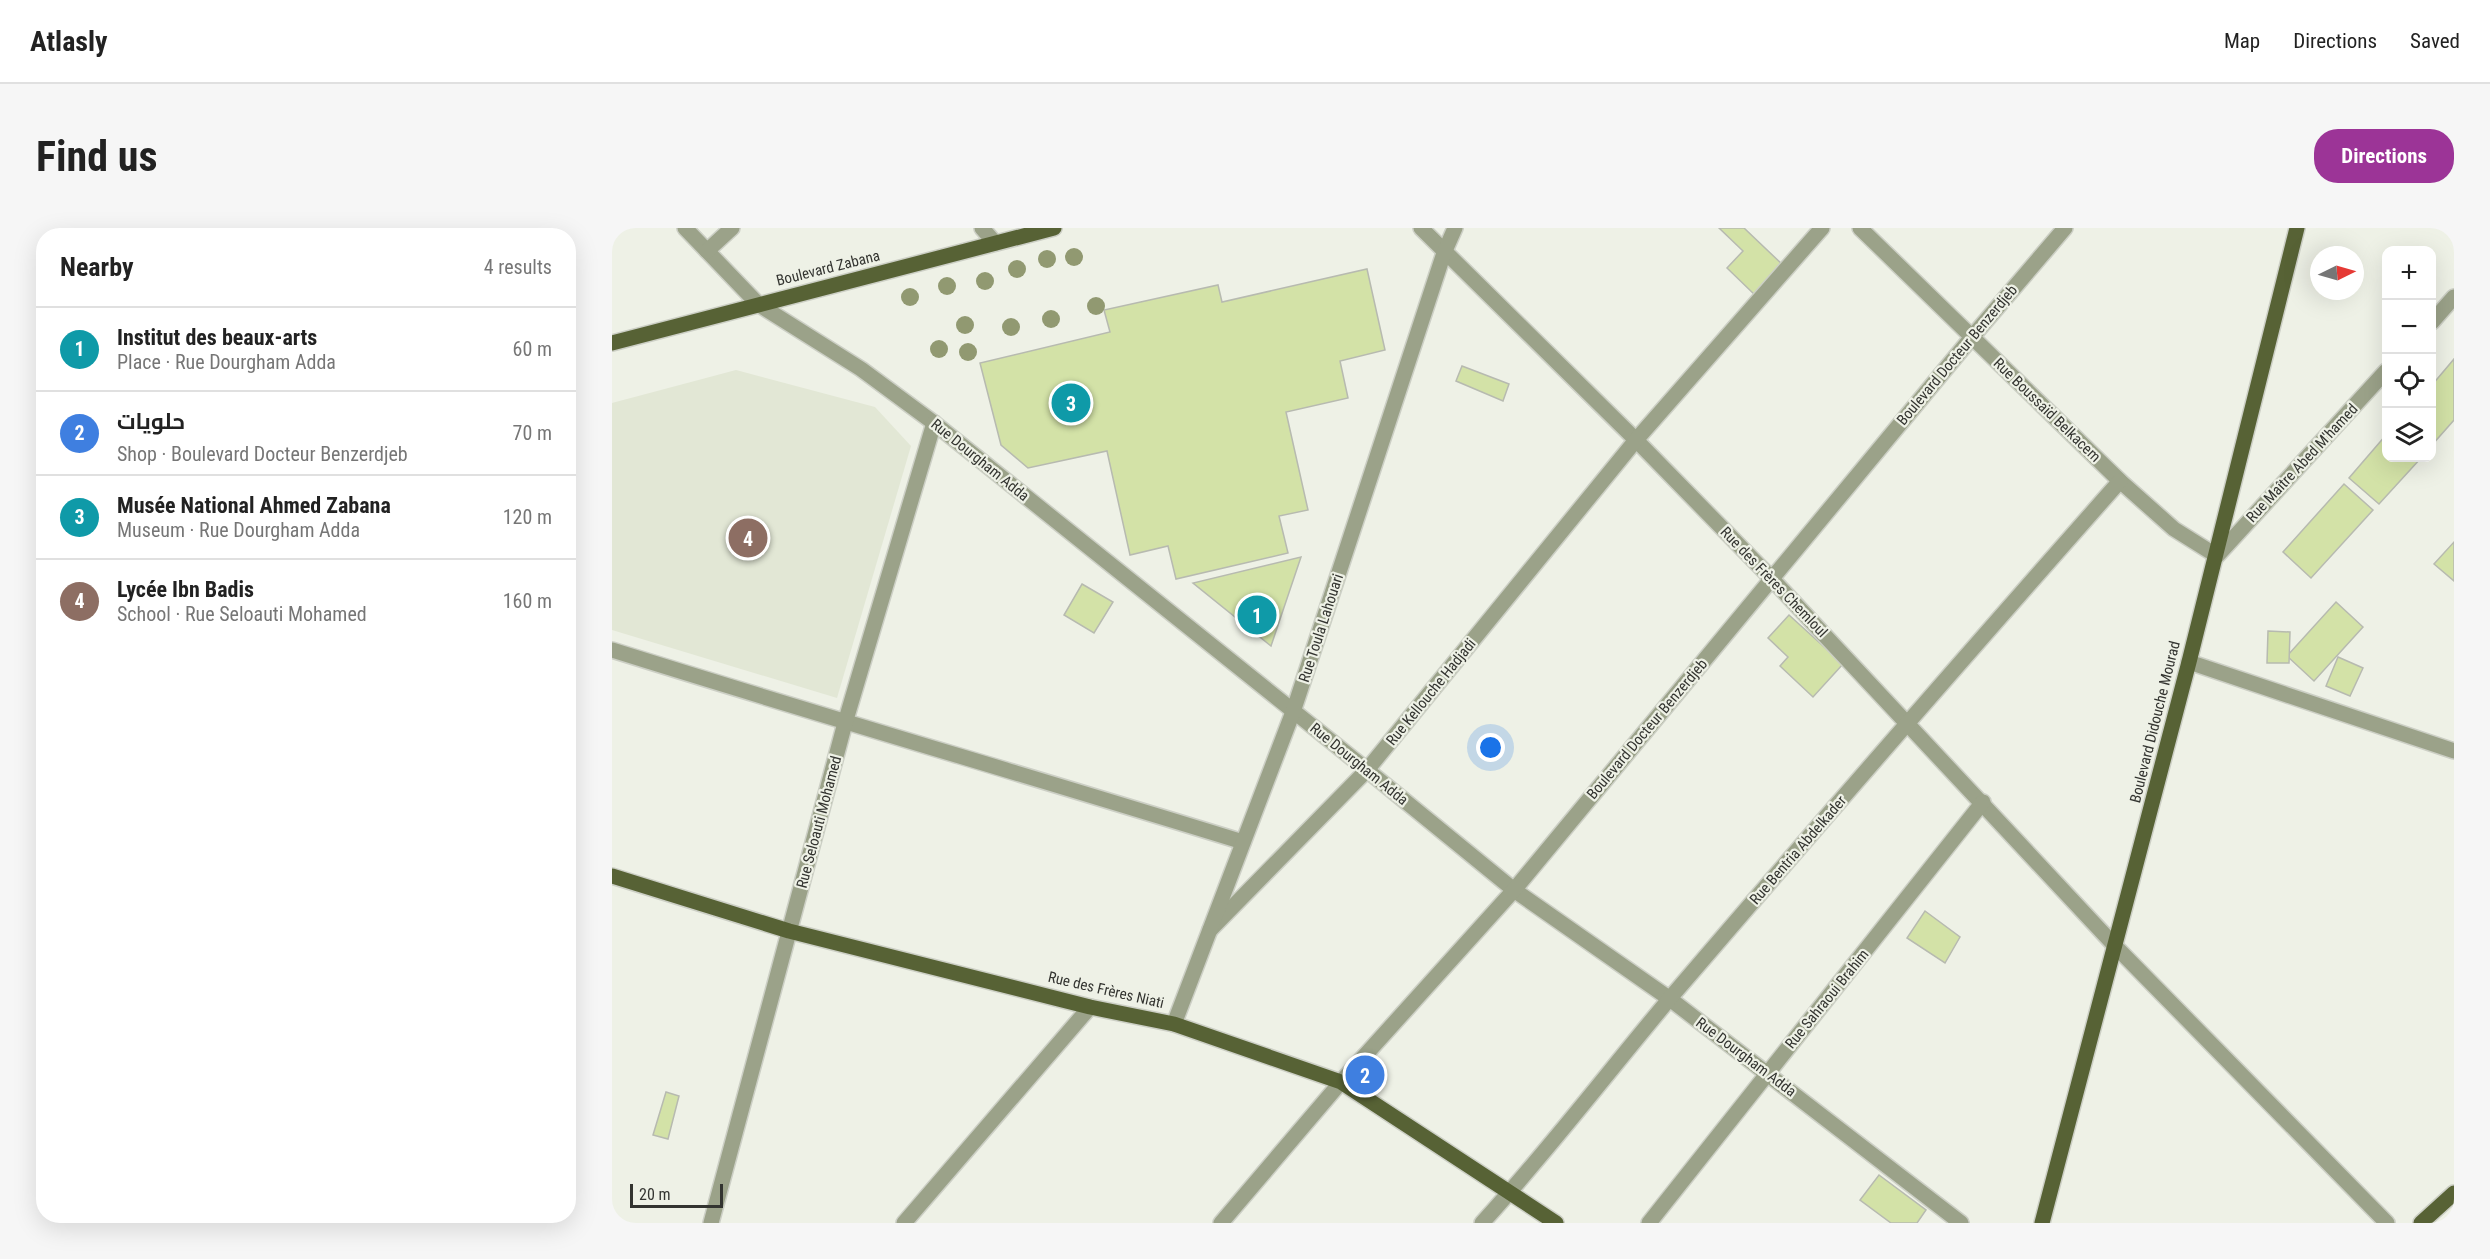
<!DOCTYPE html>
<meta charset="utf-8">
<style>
:root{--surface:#fff;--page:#f6f6f6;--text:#222;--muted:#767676;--line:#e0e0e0;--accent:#9c3497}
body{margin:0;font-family:"Roboto Condensed",Cairo,sans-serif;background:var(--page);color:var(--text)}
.controls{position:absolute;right:18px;top:18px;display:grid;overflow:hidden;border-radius:12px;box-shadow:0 6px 24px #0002}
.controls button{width:54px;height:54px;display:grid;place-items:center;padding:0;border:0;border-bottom:2px solid var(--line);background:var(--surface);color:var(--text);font:30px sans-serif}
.compass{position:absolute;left:1698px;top:18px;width:54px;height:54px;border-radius:50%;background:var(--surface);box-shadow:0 6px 24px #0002;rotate:85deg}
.scale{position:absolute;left:18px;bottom:15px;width:93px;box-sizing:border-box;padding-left:6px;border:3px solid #333430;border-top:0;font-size:16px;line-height:21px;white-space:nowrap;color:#333430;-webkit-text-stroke:4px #eef1e6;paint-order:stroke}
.you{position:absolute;left:879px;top:520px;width:21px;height:21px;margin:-15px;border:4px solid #fff;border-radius:50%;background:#1a73e8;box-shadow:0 0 0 9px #1a73e833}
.badge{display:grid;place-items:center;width:39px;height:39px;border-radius:50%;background:var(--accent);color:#fff;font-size:20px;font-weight:700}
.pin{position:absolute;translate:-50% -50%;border:3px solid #fff;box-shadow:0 2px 6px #0006}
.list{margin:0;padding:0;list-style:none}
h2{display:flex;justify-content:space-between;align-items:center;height:78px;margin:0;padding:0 24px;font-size:26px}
h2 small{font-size:20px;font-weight:400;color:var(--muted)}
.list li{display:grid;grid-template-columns:39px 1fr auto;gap:18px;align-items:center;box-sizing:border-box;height:84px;padding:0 24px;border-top:2px solid var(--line)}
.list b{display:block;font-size:22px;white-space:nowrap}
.list p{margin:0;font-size:20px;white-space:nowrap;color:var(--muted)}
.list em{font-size:20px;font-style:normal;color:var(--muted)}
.icon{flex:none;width:33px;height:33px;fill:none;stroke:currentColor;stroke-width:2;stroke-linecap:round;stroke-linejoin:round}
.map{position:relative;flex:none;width:1842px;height:995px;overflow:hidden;border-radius:24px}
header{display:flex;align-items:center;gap:36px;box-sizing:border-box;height:84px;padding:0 30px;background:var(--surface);border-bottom:2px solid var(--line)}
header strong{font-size:28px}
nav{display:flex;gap:33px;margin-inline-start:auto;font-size:21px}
.intro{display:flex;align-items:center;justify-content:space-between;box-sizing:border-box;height:144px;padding:0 36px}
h1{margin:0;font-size:42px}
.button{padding:15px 27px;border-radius:24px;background:var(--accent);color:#fff;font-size:21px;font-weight:700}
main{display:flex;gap:36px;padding:0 36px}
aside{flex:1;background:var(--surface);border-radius:24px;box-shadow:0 6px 24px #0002}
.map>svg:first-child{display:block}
.built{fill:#e2e7d5}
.building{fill:#d3e2a7;stroke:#b7bab0;stroke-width:1.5}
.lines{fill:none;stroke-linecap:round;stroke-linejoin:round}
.minor-casing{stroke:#cccfc5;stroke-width:18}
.major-casing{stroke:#cccfc5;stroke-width:18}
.minor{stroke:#9ba289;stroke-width:15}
.major{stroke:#576235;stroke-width:15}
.tree{fill:#919971}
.labels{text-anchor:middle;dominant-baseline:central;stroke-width:4.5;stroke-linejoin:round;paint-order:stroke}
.street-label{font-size:15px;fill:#333430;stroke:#eef1e6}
</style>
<header>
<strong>Atlasly</strong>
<nav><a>Map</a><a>Directions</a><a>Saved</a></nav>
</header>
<div class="intro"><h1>Find us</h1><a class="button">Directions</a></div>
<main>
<aside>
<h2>Nearby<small>4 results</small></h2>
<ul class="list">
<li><span class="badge" style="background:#0f9aa8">1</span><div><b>Institut des beaux-arts</b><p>Place · Rue Dourgham Adda</p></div><em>60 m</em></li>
<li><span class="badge" style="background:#3f7fe0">2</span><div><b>حلويات</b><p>Shop · Boulevard Docteur Benzerdjeb</p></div><em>70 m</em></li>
<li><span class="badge" style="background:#0f9aa8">3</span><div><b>Musée National Ahmed Zabana</b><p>Museum · Rue Dourgham Adda</p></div><em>120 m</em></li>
<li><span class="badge" style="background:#8d6e63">4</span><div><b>Lycée Ibn Badis</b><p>School · Rue Seloauti Mohamed</p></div><em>160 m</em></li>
</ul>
</aside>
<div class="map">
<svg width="1842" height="995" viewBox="0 0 1842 995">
<rect width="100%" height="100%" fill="#eef1e6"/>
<polygon class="built" points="124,142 263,179 299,218 225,470 0,402 0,175"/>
<g class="building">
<polygon points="1107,0 1132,0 1174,40 1145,69 1115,40 1131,23"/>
<polygon points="755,41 773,122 728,133 736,170 674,184 696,282 667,288 676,325 564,351 556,318 518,327 495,223 416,240 389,217 368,135 498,104 492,82 606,57 610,74"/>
<polygon points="1842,131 1842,192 1820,217 1820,157"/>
<polygon points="850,138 897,156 891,173 844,153"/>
<polygon points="1774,207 1774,230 1809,230 1767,276 1737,250"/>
<polygon points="1732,256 1761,282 1699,350 1671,324"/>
<polygon points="1842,314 1842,353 1822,336"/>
<polygon points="689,329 659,418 581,355"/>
<polygon points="470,356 501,374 482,405 452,387"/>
<polygon points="1724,374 1751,399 1702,453 1675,428"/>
<polygon points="1177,387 1231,436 1201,469 1168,438 1176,429 1156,410"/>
<polygon points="1656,403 1678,404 1677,435 1655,435"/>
<polygon points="1726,429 1751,440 1738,468 1714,458"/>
<polygon points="1313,683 1348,709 1333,735 1295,710"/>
<polygon points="54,864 67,868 56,911 41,907"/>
<polygon points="1267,947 1314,982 1305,995 1279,995 1248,972"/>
</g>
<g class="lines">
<g class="minor-casing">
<g id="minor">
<polyline points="73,0 146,76 249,141 322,195 755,542 902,662 1058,771 1349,995"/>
<polyline points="370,0 383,15"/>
<polyline points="809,0 1024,212 1160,351 1504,719 1775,995"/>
<polyline points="1248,0 1508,253 1562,301 1605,328 1774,143"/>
<polyline points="95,23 120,0"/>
<polyline points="1820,94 1842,69"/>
<path d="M 0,422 C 210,488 421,549 631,614"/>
<polyline points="1577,434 1842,523"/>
<polyline points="598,702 755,542 1024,212 1210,0"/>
<polyline points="562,796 681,484 832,25 843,0"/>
<polyline points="99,995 233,495 322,195"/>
<polyline points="292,995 478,779"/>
<polyline points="609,995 729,854 902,662 1360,109 1453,0"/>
<path d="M 870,995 C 936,923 996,844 1059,769 C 1207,596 1357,424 1508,253"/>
<polyline points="1037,995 1371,574"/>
</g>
</g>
<g class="major-casing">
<g id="major">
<polyline points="0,115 442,0"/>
<polyline points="0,648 177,703 478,779 562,796 729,854 944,995"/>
<polyline points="1430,995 1577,434 1685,0"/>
<polyline points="1809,995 1842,965"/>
</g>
</g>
<use href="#minor" class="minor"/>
<use href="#major" class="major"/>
</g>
<g class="tree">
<circle cx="462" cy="29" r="9"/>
<circle cx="435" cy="31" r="9"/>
<circle cx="405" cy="41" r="9"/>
<circle cx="373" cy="53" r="9"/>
<circle cx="335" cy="58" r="9"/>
<circle cx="298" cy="69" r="9"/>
<circle cx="484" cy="78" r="9"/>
<circle cx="439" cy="91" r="9"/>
<circle cx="353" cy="97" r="9"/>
<circle cx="399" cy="99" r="9"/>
<circle cx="327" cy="121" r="9"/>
<circle cx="356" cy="124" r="9"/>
</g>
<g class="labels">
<g class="street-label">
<text transform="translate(216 40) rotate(-14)">Boulevard Zabana</text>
<text transform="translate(1345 127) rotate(-50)">Boulevard Docteur Benzerdjeb</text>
<text transform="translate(1435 182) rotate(44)">Rue Boussaïd Belkacem</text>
<text transform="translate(368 232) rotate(39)">Rue Dourgham Adda</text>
<text transform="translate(1690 235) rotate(-47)">Rue Maître Abed M'hamed</text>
<text transform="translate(1162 354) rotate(46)">Rue des Frères Chemloul</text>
<text transform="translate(709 400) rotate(-72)">Rue Toula Lahouari</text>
<text transform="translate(819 464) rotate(-51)">Rue Kellouche Hadjadi</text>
<text transform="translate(1543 494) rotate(-76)">Boulevard Didouche Mourad</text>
<text transform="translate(1035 501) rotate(-50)">Boulevard Docteur Benzerdjeb</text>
<text transform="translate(747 536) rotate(39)">Rue Dourgham Adda</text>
<text transform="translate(207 594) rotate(-75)">Rue Seloauti Mohamed</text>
<text transform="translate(1186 622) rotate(-49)">Rue Bentria Abdelkader</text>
<text transform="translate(494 762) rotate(13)">Rue des Frères Niati</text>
<text transform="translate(1215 771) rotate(-51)">Rue Sahraoui Brahim</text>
<text transform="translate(1134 829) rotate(37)">Rue Dourgham Adda</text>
</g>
</g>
</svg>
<div class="controls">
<button>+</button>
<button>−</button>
<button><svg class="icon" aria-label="locate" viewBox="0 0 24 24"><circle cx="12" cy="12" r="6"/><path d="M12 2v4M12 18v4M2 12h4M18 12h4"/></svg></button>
<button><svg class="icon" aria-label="layers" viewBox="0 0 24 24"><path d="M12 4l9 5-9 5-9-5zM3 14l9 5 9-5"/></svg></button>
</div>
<svg class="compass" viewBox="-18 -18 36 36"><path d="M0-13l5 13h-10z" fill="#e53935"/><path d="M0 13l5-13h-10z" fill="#767676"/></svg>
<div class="scale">20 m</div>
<div class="you"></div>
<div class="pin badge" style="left:645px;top:387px;background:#0f9aa8">1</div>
<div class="pin badge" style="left:753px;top:847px;background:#3f7fe0">2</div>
<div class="pin badge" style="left:459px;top:175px;background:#0f9aa8">3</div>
<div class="pin badge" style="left:136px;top:310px;background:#8d6e63">4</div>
</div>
</main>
